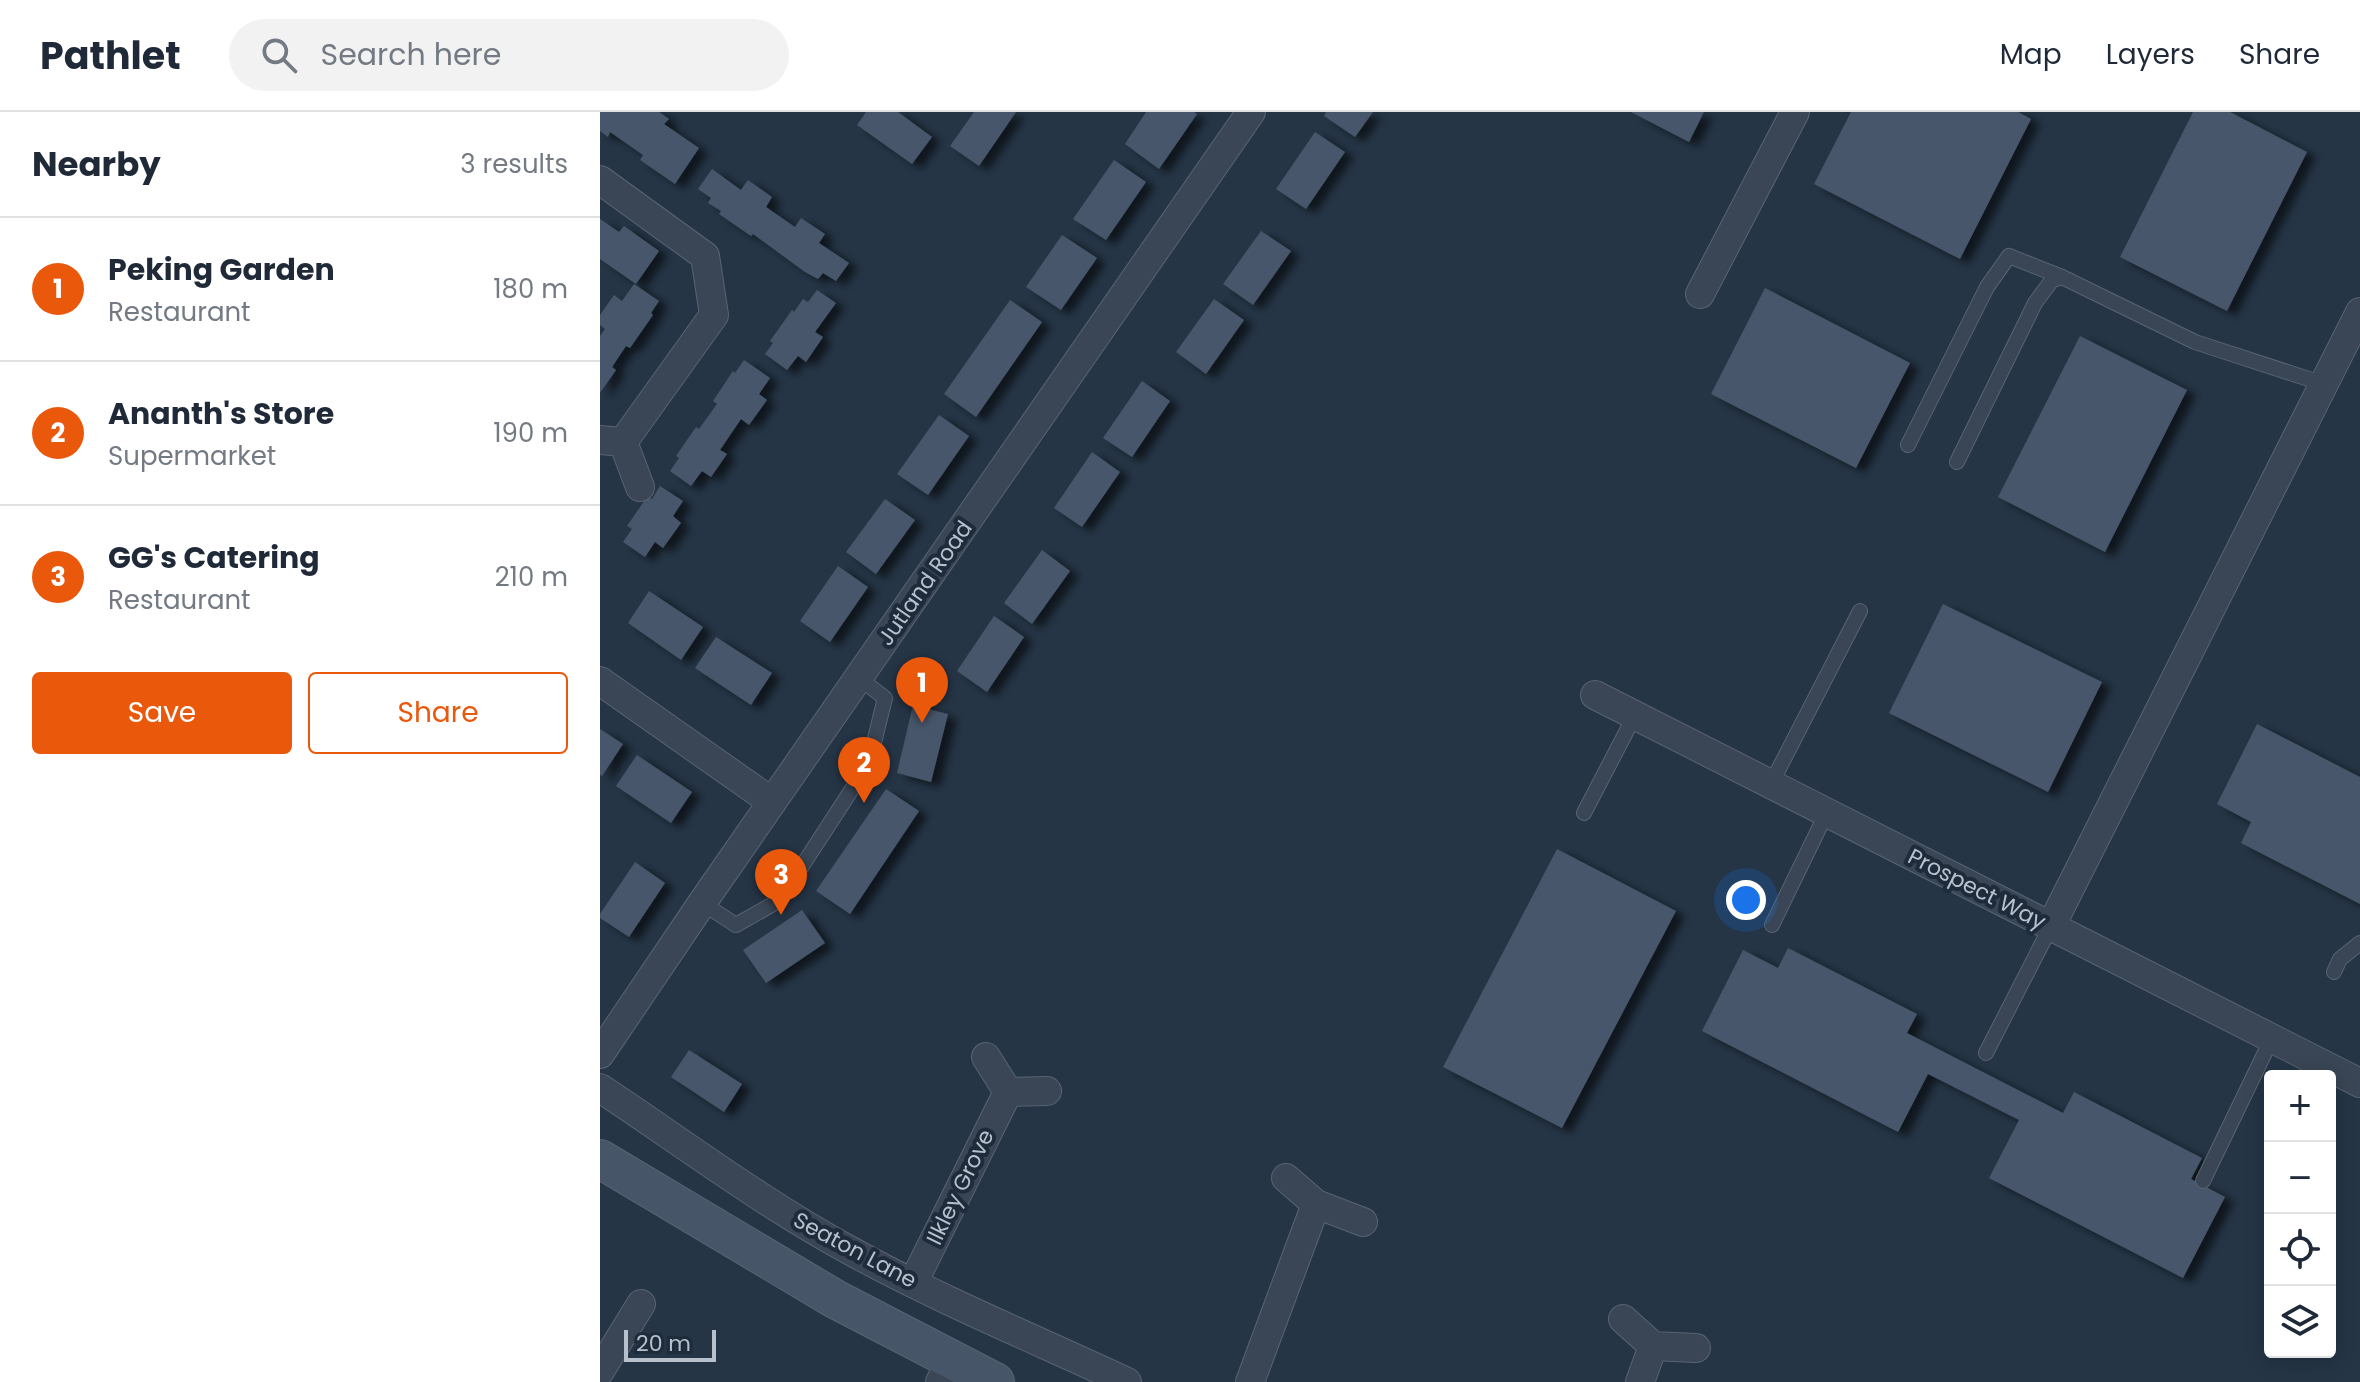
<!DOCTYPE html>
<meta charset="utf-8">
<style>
:root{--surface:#fff;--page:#f2f2f3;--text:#1f2937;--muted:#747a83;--line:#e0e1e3;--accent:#ea580c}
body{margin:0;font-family:Poppins,sans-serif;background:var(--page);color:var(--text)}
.controls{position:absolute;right:24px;bottom:24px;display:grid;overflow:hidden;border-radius:8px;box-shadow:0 4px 20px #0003}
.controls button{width:72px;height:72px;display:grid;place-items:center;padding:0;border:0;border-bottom:2px solid var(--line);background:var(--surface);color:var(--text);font:40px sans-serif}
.scale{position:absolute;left:24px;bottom:20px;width:92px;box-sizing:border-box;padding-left:8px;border:4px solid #b7c1ce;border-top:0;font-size:22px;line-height:28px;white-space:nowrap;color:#b7c1ce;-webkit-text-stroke:6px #1e2b3a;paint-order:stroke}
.you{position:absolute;left:1146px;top:788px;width:28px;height:28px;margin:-20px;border:6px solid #fff;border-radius:50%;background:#1a73e8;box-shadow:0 0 0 12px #1a73e833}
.badge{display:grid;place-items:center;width:52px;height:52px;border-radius:50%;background:var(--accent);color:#fff;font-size:26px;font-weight:700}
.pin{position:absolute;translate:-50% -66px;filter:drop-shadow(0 2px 4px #0008)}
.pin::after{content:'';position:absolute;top:42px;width:28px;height:24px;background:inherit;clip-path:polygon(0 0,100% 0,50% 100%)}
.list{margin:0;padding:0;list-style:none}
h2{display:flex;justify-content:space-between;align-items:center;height:104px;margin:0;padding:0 32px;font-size:34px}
h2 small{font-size:26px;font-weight:400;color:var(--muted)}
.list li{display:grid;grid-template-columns:52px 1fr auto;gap:24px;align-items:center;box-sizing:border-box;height:144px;padding:0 32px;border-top:2px solid var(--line)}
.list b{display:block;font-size:30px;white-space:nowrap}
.list p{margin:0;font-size:26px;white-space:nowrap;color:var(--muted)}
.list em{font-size:26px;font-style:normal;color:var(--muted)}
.actions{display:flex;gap:16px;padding:24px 32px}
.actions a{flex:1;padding:18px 0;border:2px solid var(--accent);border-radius:8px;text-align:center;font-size:28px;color:var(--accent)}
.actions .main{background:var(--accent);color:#fff}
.icon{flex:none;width:44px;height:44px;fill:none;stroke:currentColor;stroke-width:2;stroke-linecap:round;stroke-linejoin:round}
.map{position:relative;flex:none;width:1760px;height:1270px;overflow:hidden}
header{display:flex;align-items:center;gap:48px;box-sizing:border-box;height:112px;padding:0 40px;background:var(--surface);border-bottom:2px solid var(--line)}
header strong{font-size:38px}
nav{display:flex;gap:44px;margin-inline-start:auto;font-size:28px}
.search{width:560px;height:72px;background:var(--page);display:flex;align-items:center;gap:20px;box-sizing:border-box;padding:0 28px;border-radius:44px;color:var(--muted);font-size:30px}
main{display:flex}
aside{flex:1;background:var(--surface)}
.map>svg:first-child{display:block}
.building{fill:#46576a;filter:url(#shadow)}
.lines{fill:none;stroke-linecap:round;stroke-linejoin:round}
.service-casing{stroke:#586472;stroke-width:16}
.minor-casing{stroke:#586472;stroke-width:30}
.secondary-casing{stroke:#586472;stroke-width:40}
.service{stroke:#3a4655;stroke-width:14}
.minor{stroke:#3a4655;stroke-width:28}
.secondary{stroke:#475568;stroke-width:38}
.labels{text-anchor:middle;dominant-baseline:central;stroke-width:8;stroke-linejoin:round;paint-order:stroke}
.street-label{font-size:22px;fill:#b7c1ce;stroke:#1e2b3a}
</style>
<header>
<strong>Pathlet</strong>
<div class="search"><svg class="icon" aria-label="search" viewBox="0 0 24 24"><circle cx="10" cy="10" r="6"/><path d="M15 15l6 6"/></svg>Search here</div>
<nav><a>Map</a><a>Layers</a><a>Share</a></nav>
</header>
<main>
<aside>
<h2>Nearby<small>3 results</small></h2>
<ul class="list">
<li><span class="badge">1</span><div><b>Peking Garden</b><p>Restaurant</p></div><em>180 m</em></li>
<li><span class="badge">2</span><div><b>Ananth's Store</b><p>Supermarket</p></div><em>190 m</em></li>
<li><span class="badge">3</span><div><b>GG's Catering</b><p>Restaurant</p></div><em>210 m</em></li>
</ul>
<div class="actions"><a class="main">Save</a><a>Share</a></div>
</aside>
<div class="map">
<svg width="1760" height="1270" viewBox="0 0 1760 1270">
<defs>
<filter id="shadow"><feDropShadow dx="9" dy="5" stdDeviation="4" flood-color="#0009"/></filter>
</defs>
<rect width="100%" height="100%" fill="#253546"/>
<g class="building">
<polygon points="0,0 59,0 69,7 64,12 99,36 75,72 40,48 43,43 10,20 8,25 0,19"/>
<polygon points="266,0 298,0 332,25 312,52 257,13"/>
<polygon points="374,0 416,0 379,54 350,34"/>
<polygon points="546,0 594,0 597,2 559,57 525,32"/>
<polygon points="726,0 773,0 755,25 724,4"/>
<polygon points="1031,0 1104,0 1089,30"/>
<polygon points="1251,0 1418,0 1431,7 1360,147 1214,72"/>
<polygon points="1593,0 1630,0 1707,40 1627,199 1520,145"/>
<polygon points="715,20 745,40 706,97 676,77"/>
<polygon points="514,48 546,70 506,128 473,107"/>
<polygon points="112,57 141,78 148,68 172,85 166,95 195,115 201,106 225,122 219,131 249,151 236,169 223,161 218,167 205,160 153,122 151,124 119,102 121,99 108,91 111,86 98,77"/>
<polygon points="0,107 19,120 24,114 59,139 36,172 0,147"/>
<polygon points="661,119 691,139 653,193 623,172"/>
<polygon points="462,123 497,146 461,198 426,175"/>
<polygon points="34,172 59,189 51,201 53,203 30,236 26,234 12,255 16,258 0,281 0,224 5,217 0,213 0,203 14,183 22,189"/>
<polygon points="1165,176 1310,251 1256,356 1111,282"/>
<polygon points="217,178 236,191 215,220 223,225 206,250 198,244 187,258 165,242 173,231 170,229 192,198 194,200 203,187 208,190"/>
<polygon points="614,187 644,208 606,262 576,240"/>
<polygon points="410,188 442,210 376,305 344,282"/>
<polygon points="1480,224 1587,278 1505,440 1398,385"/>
<polygon points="144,248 170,266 159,282 167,288 149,313 141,307 120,338 127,342 111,365 102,359 91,374 70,359 79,346 76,344 96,315 99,317 117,292 113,289 133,259 135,261"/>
<polygon points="542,269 570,289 532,345 503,326"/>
<polygon points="339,303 369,324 328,383 297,362"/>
<polygon points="492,340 520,360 482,415 454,396"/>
<polygon points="60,374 83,389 73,404 81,411 63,436 55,430 45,445 23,430 32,417 27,414 47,385 52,387"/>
<polygon points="285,387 315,408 276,462 246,440"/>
<polygon points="442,438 470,459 432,512 404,491"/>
<polygon points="238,454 268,475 230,530 200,509"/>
<polygon points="49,479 103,515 81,548 28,511"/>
<polygon points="1343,492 1502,570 1448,680 1289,601"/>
<polygon points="394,504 424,525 387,580 357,559"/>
<polygon points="116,525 172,561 151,593 95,556"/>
<polygon points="313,593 348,602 331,670 297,661"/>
<polygon points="1657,612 1760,665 1760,792 1641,731 1651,710 1617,692"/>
<polygon points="0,617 23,632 2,664 0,663"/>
<polygon points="37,643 92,680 71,711 16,674"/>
<polygon points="286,677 319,699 250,802 216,779"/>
<polygon points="957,737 1076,799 962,1016 843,955"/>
<polygon points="35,750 65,771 29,825 0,806 0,802"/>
<polygon points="202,798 225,831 166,871 143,838"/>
<polygon points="1188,836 1317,902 1307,921 1463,1001 1474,980 1602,1046 1591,1067 1625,1085 1583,1166 1389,1066 1419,1008 1328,962 1298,1020 1102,919 1143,838 1178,856"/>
<polygon points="89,938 142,972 124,1000 71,965"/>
</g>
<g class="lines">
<g class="service-casing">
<g id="service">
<polyline points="1308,333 1387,175 1409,144 1462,165"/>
<polyline points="1357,350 1435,191 1452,168 1462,165 1595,230 1724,272"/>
<polyline points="1171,672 1260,499"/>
<polyline points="984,701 1035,603"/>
<polyline points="102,791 136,813 180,788 269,651 285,586 259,566"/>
<polyline points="1172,813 1227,700"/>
<polyline points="1734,860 1740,847 1760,831"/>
<polyline points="1386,941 1451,814"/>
<polyline points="1603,1069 1672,926"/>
</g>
</g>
<g class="minor-casing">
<g id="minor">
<polyline points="0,68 105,144 114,203 23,330"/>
<polyline points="1100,182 1195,0"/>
<polyline points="0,328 23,330 40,375"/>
<polyline points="0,569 172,690"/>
<polyline points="995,583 1760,971"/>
<polyline points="1451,814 1760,200"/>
<polyline points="0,942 102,791 651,0"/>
<polyline points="386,945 408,980 447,979"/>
<path d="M 0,976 C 83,1031 164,1092 251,1139 C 340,1188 435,1227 527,1270"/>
<polyline points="686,1066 716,1092 763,1110"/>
<polyline points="313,1171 408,980"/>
<polyline points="1023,1207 1053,1234 1096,1236"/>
<polyline points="0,1259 41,1192"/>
<polyline points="340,1270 351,1249"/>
<polyline points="650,1270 716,1092"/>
<polyline points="1040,1270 1053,1234"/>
</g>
</g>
<g class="secondary-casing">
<polyline id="secondary" points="0,1047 235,1187 395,1270"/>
</g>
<use href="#service" class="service"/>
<use href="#minor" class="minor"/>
<use href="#secondary" class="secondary"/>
</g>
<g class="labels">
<g class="street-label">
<text transform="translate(325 471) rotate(-55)">Jutland Road</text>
<text transform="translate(1377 777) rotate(27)">Prospect Way</text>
<text transform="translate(360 1075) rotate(-64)">Ilkley Grove</text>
<text transform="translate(255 1138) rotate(28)">Seaton Lane</text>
</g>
</g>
</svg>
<div class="controls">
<button>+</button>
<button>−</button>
<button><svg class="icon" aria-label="locate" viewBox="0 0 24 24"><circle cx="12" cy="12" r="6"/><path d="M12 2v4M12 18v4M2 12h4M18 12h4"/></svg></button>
<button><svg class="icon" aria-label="layers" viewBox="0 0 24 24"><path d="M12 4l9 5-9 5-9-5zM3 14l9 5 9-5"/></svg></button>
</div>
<div class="scale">20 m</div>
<div class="you"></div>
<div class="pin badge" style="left:322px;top:611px">1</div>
<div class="pin badge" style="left:264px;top:691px">2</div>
<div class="pin badge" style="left:181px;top:803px">3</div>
</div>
</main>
